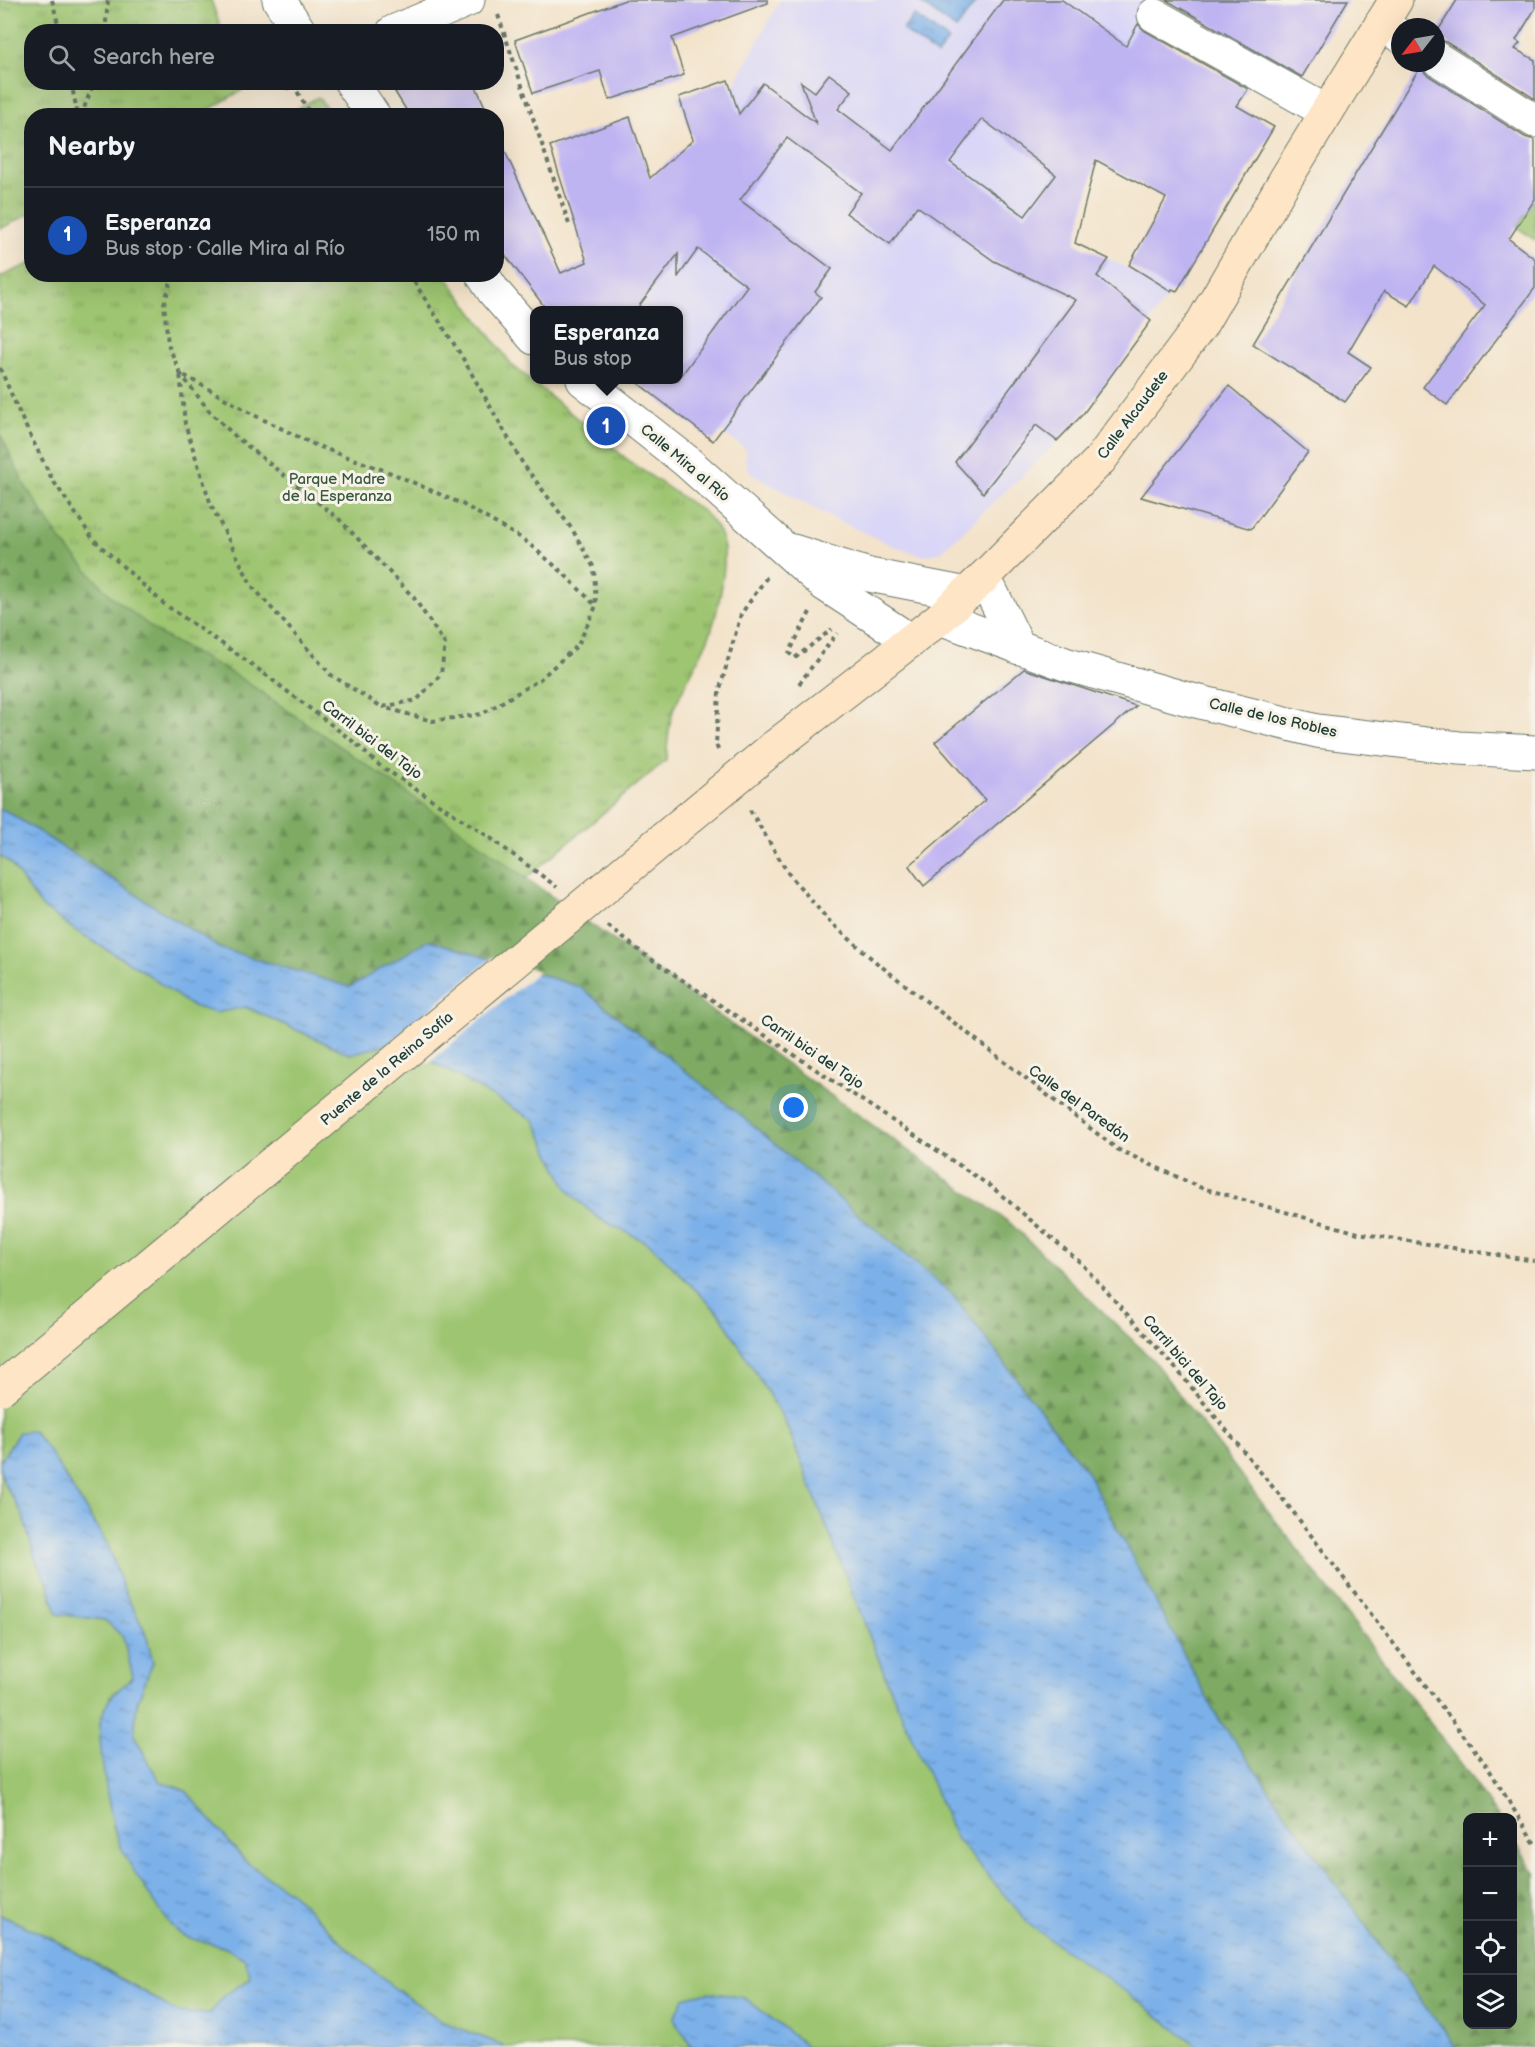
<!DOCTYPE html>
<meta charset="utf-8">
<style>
:root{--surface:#171b24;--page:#242831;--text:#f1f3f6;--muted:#9ea1a6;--line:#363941;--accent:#c8321e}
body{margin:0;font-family:"Balsamiq Sans",sans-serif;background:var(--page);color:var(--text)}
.controls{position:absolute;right:18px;bottom:18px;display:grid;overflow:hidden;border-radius:12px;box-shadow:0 6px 24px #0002}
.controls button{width:54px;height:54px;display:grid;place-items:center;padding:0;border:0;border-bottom:2px solid var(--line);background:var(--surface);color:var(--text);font:30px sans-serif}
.compass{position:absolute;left:1391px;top:18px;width:54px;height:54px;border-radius:50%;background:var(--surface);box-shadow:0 6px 24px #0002;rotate:239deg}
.you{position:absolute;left:794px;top:1108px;width:21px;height:21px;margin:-15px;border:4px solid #fff;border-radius:50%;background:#1a73e8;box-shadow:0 0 0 9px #1a73e833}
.badge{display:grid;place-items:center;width:39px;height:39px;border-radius:50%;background:var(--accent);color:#fff;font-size:20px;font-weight:700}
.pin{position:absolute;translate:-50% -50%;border:3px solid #fff;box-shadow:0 2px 6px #0006}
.popup{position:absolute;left:530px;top:306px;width:153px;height:78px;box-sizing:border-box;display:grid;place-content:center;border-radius:12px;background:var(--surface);filter:drop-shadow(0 2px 4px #0005);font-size:20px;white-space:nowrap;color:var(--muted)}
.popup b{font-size:22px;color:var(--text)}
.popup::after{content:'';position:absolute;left:50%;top:100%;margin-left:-12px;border:12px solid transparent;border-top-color:var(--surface)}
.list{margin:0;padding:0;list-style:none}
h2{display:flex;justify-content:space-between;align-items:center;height:78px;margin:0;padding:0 24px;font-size:26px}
h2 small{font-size:20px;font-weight:400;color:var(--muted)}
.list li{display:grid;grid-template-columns:39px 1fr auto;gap:18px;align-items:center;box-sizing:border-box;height:96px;padding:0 24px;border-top:2px solid var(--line)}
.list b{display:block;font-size:22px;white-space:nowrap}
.list p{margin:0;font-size:20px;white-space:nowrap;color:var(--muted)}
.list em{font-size:20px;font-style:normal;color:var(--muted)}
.icon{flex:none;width:33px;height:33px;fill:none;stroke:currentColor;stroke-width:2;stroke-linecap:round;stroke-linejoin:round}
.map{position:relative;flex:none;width:1535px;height:2047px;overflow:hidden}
.search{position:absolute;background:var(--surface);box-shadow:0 6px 24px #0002;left:24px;top:24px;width:480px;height:66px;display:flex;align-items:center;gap:15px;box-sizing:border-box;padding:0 21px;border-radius:24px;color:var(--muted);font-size:22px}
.panel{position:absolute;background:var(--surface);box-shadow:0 6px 24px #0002;left:24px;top:108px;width:480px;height:174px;border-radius:24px}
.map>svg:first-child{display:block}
.built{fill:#d9d6f7}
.green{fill:#9ec571;stroke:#5e8152;stroke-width:1.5}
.forest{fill:url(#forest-firs);stroke:#4e744c;stroke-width:1.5}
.park{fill:url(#park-tufts);stroke:#5e8152;stroke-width:1.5}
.water{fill:url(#water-ripples);stroke:#4d768e;stroke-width:1.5}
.pier{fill:#f3e3ca}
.building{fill:#bfb4f2;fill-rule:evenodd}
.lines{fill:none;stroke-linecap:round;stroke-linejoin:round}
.minor-casing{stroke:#697768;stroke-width:35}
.secondary-casing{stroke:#697768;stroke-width:35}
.path{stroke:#697768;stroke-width:4;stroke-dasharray:4.5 4.5;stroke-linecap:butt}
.minor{stroke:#fff;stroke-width:33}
.secondary{stroke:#fde5c5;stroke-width:33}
.secondary-bridge-casing{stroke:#697768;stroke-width:35;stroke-linecap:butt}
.secondary-bridge{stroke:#fde5c5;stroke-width:33}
.labels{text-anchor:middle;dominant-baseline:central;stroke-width:6;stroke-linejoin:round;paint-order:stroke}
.street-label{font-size:15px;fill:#1f3d34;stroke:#f7f3e8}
.park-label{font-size:15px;fill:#385840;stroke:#f7f3e8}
</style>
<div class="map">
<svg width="1535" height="2047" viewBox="0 0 1535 2047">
<defs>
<pattern id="forest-firs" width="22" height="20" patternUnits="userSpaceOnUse" patternTransform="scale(1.5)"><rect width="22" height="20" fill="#7eaa63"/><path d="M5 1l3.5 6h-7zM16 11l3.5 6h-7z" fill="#678c52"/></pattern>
<pattern id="park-tufts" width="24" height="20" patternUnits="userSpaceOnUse" patternTransform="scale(1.5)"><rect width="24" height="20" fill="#9ec571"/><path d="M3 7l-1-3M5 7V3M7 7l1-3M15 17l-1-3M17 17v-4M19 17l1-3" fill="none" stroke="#80a15e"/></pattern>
<pattern id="water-ripples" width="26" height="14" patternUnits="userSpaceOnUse" patternTransform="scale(1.5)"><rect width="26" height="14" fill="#7bb0e9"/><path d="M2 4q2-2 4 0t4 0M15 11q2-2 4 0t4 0" fill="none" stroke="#6490be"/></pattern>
</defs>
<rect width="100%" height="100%" fill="#f7f3e8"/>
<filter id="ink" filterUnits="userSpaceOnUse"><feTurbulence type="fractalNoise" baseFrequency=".0167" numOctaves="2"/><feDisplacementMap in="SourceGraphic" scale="12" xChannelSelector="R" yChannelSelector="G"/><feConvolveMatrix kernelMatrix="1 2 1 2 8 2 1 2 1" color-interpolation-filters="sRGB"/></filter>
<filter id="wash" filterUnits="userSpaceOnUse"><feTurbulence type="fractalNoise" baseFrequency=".008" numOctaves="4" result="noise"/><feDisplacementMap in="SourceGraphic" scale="24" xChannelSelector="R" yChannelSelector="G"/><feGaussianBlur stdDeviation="1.35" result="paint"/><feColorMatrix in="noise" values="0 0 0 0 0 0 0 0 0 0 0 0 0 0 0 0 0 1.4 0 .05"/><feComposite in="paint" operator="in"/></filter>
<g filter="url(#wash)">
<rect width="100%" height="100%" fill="#f3e3ca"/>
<polygon class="built" points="780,0 1150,0 1118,63 1106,123 1075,243 1172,289 1131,350 1083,414 1045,454 943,550 935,554 921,555 891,545 826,515 770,484 750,472 745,460 746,449 721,432 713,441 634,380 678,380 678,310 570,310 718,114"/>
<g class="green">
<polygon points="1535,199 1535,240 1517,227"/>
<polygon points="0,856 10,863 42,907 87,938 215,1013 245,1007 350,1054 389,1044 431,1061 534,1120 569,1192 598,1218 650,1244 720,1314 785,1421 890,1688 956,1838 1133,1997 1199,2047 808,2047 745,1998 674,2019 692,2047 507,2047 443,2022 389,1984 349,1950 294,1895 246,1862 186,1791 159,1781 134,1735 137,1703 153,1662 145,1631 125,1593 108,1545 49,1451 19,1432 0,1462"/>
<polygon points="0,1470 5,1485 22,1513 36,1561 48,1584 57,1614 105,1620 123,1637 134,1678 111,1695 100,1722 107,1792 113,1826 120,1844 146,1889 181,1934 226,1948 246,1959 251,1978 225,1995 210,2014 176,2013 148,1994 51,1938 0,1915"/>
</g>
<polygon class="forest" points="0,433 24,484 62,542 111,596 160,634 242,679 465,833 526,878 1010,1223 1152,1359 1463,1766 1498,1817 1468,1818 1468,2024 1512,2024 1513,1839 1535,1873 1535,2047 1456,2047 1395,1967 1216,1715 1087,1472 952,1294 738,1113 580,987 429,940 350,988 219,948 8,812 0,809"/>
<g class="park">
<polygon points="0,0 211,0 222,31 32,32 32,82 247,82 249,86 200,115 32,116 31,213 0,229"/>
<polygon points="318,97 332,115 286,115"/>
<path d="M 31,263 L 32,274 L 445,275 L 512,365 L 633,464 L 701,510 C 713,520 722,534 724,549 C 726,573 717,618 708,639 C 698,662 685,683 675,706 C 668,723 668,742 666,760 L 526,878 L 465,833 L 242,679 L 160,634 L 111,596 L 62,542 L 24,484 L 0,433 L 0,277 Z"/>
</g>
<g class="water">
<polygon points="923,0 977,0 956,29 921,3"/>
<polygon points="914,15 948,40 937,55 903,30"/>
<polygon points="0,809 8,812 219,948 350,987 429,940 580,987 738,1113 952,1294 1087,1472 1216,1715 1395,1967 1456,2047 1199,2047 1133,1997 1031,1926 956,1838 890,1688 785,1421 720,1314 650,1244 598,1218 569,1192 534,1120 431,1061 389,1044 350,1054 246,1007 215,1013 190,1005 140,969 87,938 42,907 10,863 0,856"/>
<path d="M 33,1431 L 49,1451 L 108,1545 L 125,1593 L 145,1631 L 153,1662 L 137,1703 L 134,1735 L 159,1781 L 186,1791 L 246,1862 L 294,1895 L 349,1950 L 389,1984 L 443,2022 L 507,2047 L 0,2047 L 0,1915 L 51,1938 L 148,1994 L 176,2012 L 210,2014 L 225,1995 L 251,1978 L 245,1959 C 239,1956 232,1951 226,1948 C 212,1942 195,1942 182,1935 C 168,1927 127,1862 120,1845 C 111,1826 96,1738 101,1719 C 109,1694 115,1694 133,1677 L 123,1637 L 105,1620 L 57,1614 L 48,1584 L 36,1561 L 22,1513 L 5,1485 L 0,1470 L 0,1462 L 19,1432 Z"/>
<polygon points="708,1992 745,1998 808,2047 692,2047 674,2019 684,1998"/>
</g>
<polygon class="pier" points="493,957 539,971 429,1063 389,1047 384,1048"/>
<g id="blocks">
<g class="building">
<polygon points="625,0 768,0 768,3 672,38 684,75 609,100 600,71 533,93 515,40"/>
<path d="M 1003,0 L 1062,0 L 1126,46 L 1138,24 L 1145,31 L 1248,89 L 1237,106 L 1274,127 L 1177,291 L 1172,289 L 1171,291 L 1129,265 L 1166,198 L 1096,160 L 1075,243 L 1109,259 L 1097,276 L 1151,321 L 1083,414 L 1057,441 L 1036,425 L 983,493 L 955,462 L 1076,300 L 994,261 L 917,206 L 890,244 L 846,213 L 861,193 L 787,138 L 740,200 L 832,269 L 815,292 L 821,297 L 713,441 L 634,380 L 678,380 L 747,286 L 698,249 L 678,277 L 678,254 L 636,310 L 547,310 L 496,243 L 496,132 L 561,273 L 587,262 L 550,146 L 630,117 L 650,178 L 693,140 L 679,97 L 728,80 L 739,114 L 763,83 L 816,123 L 801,82 L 815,92 L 829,74 L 852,91 L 838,109 L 892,150 ZM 982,119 L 1056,175 L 1025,216 L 950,162 Z"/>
<polygon points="1166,0 1348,0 1302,77"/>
<polygon points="1457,0 1535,0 1535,9 1516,40 1520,43 1515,49 1535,60 1535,99 1446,42 1436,39 1436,34"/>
<polygon points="1420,67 1426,74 1525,137 1535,140 1535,199 1509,239 1535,259 1535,288 1447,405 1423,387 1485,305 1434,266 1409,306 1384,291 1348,352 1371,367 1345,402 1253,344"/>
<polygon points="418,82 474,82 489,116 410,116 395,92"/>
<polygon points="1229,386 1308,452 1251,529 1141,497"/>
<polygon points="1024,669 1136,706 924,886 909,866 985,800 935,742"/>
</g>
</g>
</g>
<g filter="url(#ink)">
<use href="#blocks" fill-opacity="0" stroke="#697768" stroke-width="1.5"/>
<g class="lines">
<g class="minor-casing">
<g id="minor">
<polyline points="279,0 300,32"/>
<polyline points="1154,15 1327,112"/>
<polyline points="1381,24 1400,36"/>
<polyline points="393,32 468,0"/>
<polyline points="1436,58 1535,121"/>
<polyline points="351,82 374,116"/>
<polyline points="482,274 494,292 534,338"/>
<polyline points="583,380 685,460 824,584 911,641"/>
<polyline points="793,551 869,575 967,594"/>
<polyline points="984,577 1019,648"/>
<polyline points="940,618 1065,664 1188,699 1317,731 1459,748 1535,752"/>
</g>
</g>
<g class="secondary-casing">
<polyline id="secondary" points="774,747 940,618 984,577 1100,460 1201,325 1285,180 1396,0"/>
</g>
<g class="path">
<polyline points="52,0 60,32"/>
<polyline points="498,15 570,227"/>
<polyline points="105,32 108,0"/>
<polyline points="71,82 78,116"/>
<polyline points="293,84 311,116"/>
<polyline points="286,89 295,82"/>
<polyline points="81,116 94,82"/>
<polyline points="173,274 164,304 168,344 180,373 256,416 315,445 394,474 462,504 523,539 561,571 596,606 578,645 539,680 482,714 432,721 383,707"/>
<polyline points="409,274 461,355 523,464 572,529 594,568 596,606"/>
<polyline points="0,368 23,421 52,479 93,539 164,604 250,663 354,742 379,765 489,837 557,887"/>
<polygon points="180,373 210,412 235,436 340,520 414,598 445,644 441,674 417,700 382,707 331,675 252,586 211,505 185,424"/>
<polyline points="810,612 789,653 795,658 832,629"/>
<polyline points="799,684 837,633"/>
<polyline points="718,750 716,744 719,692 741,614 767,577"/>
<polyline points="750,810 788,873 829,921 877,963 1117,1149 1199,1187 1358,1233 1535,1261"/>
<polyline points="608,926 645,955 993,1188 1081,1263 1178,1371 1294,1513 1487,1766 1535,1844"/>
</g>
<use href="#minor" class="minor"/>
<use href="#secondary" class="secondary"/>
<g class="secondary-bridge-casing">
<polyline id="secondary-bridge" points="0,1389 774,747"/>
</g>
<use href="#secondary-bridge" class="secondary-bridge"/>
</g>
</g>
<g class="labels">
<g class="street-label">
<text transform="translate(1133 415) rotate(-53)">Calle Alcaudete</text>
<text transform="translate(685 463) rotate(40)">Calle Mira al Río</text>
<text transform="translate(1273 718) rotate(13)">Calle de los Robles</text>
<text transform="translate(372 740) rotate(37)">Carril bici del Tajo</text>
<text transform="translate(812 1052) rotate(34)">Carril bici del Tajo</text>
<text transform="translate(387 1069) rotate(-40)">Puente de la Reina Sofía</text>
<text transform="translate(1079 1104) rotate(36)">Calle del Paredón</text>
<text transform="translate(1185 1363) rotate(49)">Carril bici del Tajo</text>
</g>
<g class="park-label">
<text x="337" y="479">Parque Madre<tspan x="337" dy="17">de la Esperanza</tspan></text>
</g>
</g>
</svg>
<div class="controls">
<button>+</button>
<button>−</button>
<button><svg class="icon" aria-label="locate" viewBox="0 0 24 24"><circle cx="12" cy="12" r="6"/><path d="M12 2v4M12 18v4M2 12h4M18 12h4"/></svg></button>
<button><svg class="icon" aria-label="layers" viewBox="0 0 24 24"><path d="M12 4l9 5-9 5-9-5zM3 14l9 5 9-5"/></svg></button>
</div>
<svg class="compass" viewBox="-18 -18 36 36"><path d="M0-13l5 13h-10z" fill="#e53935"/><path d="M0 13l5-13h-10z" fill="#9ea1a6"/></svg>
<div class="you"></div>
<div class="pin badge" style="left:606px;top:426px;background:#1a4fb4">1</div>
<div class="popup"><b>Esperanza</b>Bus stop</div>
<div class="search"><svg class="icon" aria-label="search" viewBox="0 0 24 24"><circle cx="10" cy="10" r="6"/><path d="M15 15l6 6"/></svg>Search here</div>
<section class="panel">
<h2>Nearby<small></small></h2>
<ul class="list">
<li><span class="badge" style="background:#1a4fb4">1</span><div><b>Esperanza</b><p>Bus stop · Calle Mira al Río</p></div><em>150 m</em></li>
</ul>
</section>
</div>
